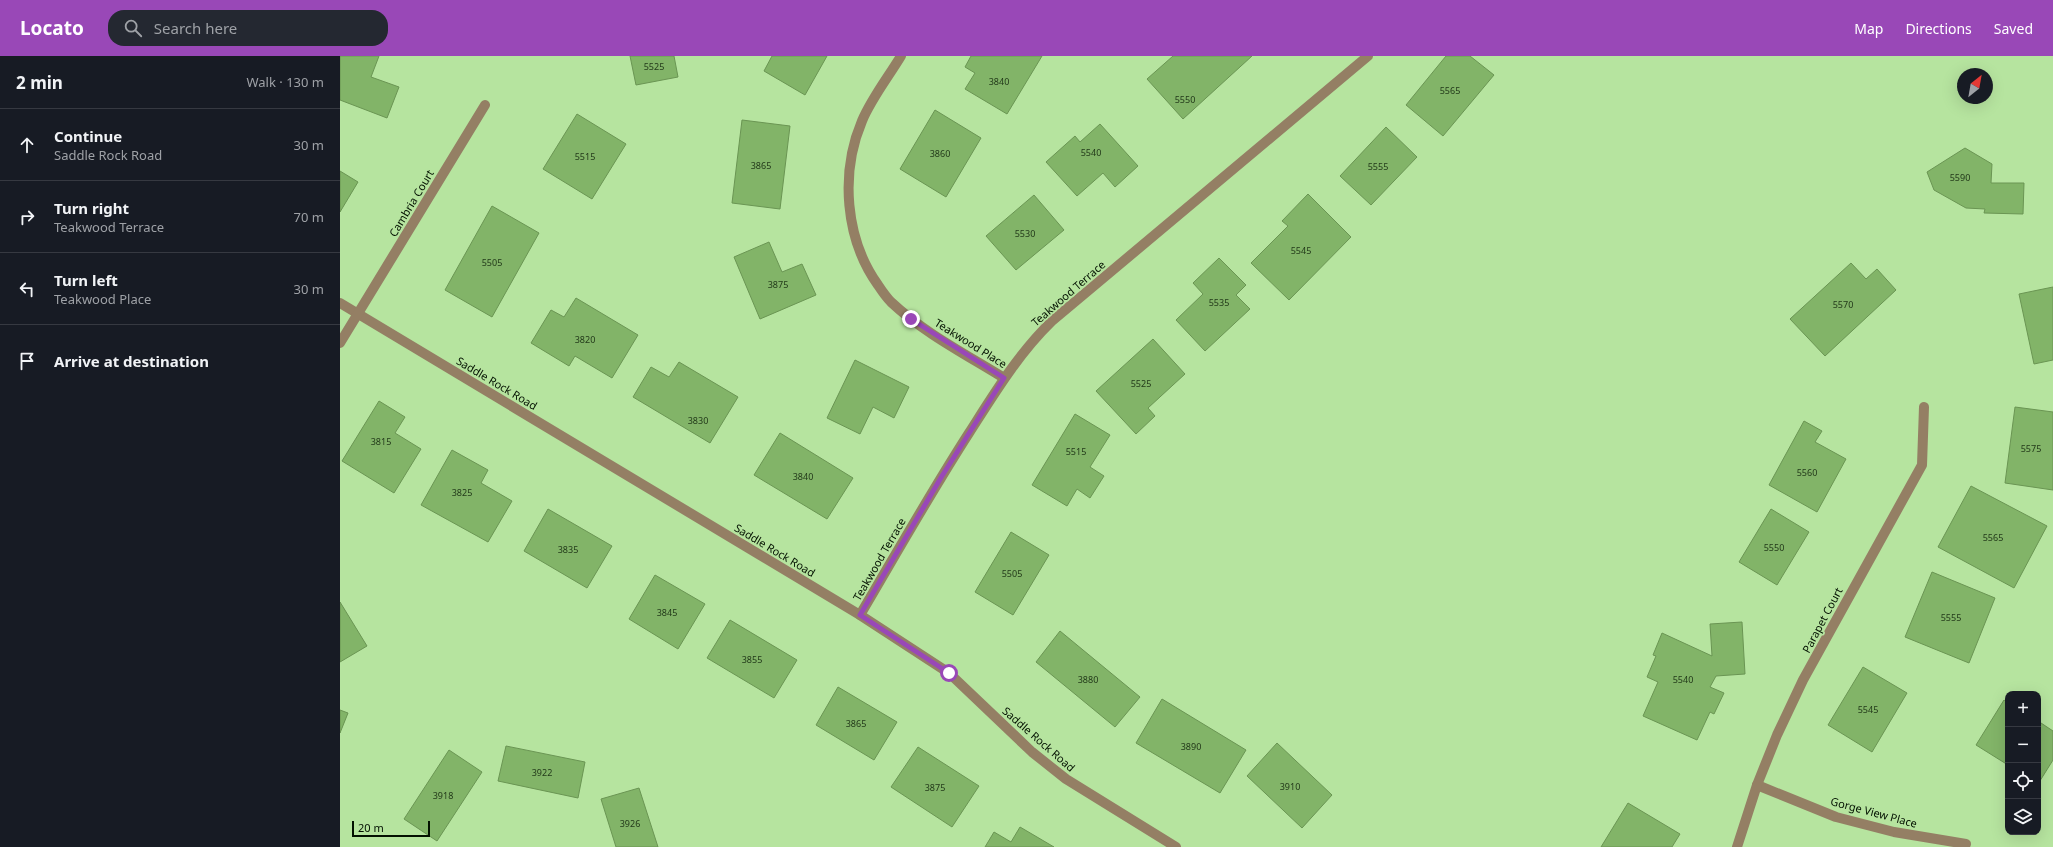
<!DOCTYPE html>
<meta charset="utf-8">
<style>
:root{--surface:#171b24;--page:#242831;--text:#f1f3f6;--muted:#9ea1a6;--line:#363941;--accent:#9948b7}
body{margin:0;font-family:"Noto Sans",sans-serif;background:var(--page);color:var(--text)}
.controls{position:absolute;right:12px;bottom:12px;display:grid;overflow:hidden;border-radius:8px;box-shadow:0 4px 16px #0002}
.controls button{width:36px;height:36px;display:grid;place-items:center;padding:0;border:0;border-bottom:1px solid var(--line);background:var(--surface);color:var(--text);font:20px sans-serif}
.compass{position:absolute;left:1617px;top:12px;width:36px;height:36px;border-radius:50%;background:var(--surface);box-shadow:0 4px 16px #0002;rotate:31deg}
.scale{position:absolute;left:12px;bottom:10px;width:78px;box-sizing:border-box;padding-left:4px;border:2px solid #031100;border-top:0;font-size:11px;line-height:14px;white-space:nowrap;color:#031100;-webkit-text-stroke:3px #b6e49f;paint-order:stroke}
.stop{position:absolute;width:12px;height:12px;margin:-9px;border:3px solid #9948b7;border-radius:50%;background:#fff}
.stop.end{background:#9948b7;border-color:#fff;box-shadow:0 1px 4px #0008}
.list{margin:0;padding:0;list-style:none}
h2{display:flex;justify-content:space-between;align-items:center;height:52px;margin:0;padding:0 16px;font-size:17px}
h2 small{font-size:13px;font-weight:400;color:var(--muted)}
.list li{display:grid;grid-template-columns:26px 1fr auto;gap:12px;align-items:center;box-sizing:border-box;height:72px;padding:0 16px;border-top:1px solid var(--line)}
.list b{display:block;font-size:15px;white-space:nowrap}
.list p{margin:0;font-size:13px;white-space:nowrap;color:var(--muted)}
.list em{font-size:13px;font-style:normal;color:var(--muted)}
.icon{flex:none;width:22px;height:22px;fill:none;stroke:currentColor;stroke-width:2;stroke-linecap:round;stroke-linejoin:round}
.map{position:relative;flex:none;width:1713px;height:791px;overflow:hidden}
header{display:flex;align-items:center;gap:24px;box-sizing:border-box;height:56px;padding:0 20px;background:var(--accent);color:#fff}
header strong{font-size:19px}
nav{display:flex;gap:22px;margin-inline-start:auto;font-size:14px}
.search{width:280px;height:36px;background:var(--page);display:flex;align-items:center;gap:10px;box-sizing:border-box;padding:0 14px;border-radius:16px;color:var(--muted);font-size:15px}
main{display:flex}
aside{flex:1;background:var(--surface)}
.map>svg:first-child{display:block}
.building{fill:#82b468;stroke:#6a9553}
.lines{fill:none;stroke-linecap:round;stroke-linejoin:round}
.minor{stroke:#947f64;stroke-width:10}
.route{stroke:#9948b7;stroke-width:5}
.labels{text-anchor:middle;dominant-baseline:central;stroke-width:3.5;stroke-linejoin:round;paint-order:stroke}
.number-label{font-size:9px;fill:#233a1a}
.street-label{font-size:11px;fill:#031100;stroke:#b6e49f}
</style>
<header>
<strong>Locato</strong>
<div class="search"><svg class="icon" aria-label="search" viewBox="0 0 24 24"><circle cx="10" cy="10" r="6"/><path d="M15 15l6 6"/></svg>Search here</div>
<nav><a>Map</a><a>Directions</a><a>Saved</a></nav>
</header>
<main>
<aside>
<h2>2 min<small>Walk · 130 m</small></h2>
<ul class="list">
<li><svg class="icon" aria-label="ahead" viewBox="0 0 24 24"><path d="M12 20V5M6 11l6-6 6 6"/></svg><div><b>Continue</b><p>Saddle Rock Road</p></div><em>30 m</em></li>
<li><svg class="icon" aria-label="right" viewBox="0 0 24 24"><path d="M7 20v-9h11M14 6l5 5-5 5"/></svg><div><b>Turn right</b><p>Teakwood Terrace</p></div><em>70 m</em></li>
<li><svg class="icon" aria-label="left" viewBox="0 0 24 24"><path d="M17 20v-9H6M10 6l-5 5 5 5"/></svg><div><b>Turn left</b><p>Teakwood Place</p></div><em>30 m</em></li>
<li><svg class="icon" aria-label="arrive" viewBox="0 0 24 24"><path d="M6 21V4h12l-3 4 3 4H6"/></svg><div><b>Arrive at destination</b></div></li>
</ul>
</aside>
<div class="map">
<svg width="1713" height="791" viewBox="0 0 1713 791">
<rect width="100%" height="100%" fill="#b6e49f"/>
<g class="building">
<polygon points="0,0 39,0 31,21 59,31 47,62 0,44"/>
<polygon points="290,0 334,0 338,21 296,29"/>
<polygon points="432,0 487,0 465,39 424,15"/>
<polygon points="631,0 702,0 667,58 625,33 635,17 625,11"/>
<polygon points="833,0 912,0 843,63 807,23"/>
<polygon points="1106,0 1130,0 1154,19 1103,80 1066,49"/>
<polygon points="595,54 641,82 606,141 560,113"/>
<polygon points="237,58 286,88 252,143 203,113"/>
<polygon points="402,64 450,70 440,153 392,147"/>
<polygon points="760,68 798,110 775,131 763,117 737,140 706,106 735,80 740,86"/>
<polygon points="1046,71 1077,101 1031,149 1000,120"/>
<polygon points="1625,92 1652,108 1651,127 1684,127 1683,158 1644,157 1645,153 1626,152 1594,134 1587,116"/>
<polygon points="0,115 18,126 0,156"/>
<polygon points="968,138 1011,181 949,244 911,207 948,170 942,165"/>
<polygon points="694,139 724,174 676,214 646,180"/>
<polygon points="152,150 199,177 152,261 105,234"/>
<polygon points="429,186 442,216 462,208 476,239 420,263 394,201"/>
<polygon points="879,202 906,229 896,239 910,253 865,295 836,264 863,238 853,227"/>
<polygon points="1511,207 1526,223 1537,213 1556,234 1485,300 1450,263"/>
<polygon points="1713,231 1713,304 1694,308 1679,238"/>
<polygon points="236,242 298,279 272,322 235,300 229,310 191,287 211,254 224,261"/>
<polygon points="813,283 845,318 808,352 815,360 796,378 756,335"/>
<polygon points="515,304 569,331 554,362 533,351 520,378 487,362"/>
<polygon points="339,306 398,341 370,387 293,341 311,311 329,321"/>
<polygon points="39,345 65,361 55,377 81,393 54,437 2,405"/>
<polygon points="1675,351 1713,356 1713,434 1665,427"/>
<polygon points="735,358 770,379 750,411 764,420 750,442 737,433 727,450 692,429"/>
<polygon points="1464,365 1482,375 1475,386 1506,403 1477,456 1429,429"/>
<polygon points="440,377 513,422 487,463 414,419"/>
<polygon points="112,394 148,414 141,427 172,445 148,486 81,449"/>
<polygon points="1631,430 1707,470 1674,532 1598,491"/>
<polygon points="208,453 272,490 247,532 184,495"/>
<polygon points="1431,453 1469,476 1437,529 1399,506"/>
<polygon points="671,476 709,499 673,559 635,536"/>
<polygon points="1592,516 1655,542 1629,607 1565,581"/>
<polygon points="315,519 365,548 338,593 289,563"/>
<polygon points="0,546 27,590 0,606"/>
<polygon points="390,564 457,604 434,642 367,602"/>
<polygon points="1402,566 1405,618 1376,620 1370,631 1384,637 1374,658 1370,656 1357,684 1303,660 1318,626 1307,621 1316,600 1313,599 1322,577 1372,600 1370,568"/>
<polygon points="720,575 800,641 775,671 696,606"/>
<polygon points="1523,611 1567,637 1532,696 1488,669"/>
<polygon points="498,631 557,666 534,704 476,669"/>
<polygon points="822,643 906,694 880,737 796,687"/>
<polygon points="1664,644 1668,647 1668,709 1636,689"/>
<polygon points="0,654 8,657 0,677"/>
<polygon points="1698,665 1713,675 1713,704 1698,728"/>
<polygon points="937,687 992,739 962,772 907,720"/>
<polygon points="166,690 245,706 238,742 158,725"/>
<polygon points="578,691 639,730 612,771 551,731"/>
<polygon points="109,694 142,716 97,785 64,763"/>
<polygon points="299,732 318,791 276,791 261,743"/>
<polygon points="1288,747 1340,778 1332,791 1261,791"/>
<polygon points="680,771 714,791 645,791 654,776 671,786"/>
</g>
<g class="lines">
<g class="minor">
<path d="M 561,0 C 549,20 531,43 522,65 C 500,117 505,183 538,229 C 542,235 546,241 551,246 C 584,277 627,299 664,322"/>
<polyline points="0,247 520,559 609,617 692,696 726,723 836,791"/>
<polyline points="0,287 145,49"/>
<path d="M 520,559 C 556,498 591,436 629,377 C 654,338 678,298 712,265 L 1028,0"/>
<polyline points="1417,729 1496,761 1554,776 1626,788"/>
<polyline points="1397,791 1417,729 1437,679 1463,624 1582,409 1584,351"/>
</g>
</g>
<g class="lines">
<polyline class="route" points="571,263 664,322 602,420 520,559 609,617"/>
</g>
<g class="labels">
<g class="number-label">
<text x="314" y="10">5525</text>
<text x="659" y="25">3840</text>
<text x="1110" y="34">5565</text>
<text x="845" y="43">5550</text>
<text x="751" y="96">5540</text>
<text x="600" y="97">3860</text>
<text x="245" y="100">5515</text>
<text x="421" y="109">3865</text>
<text x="1038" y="110">5555</text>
<text x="1620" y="121">5590</text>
<text x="685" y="177">5530</text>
<text x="961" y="194">5545</text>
<text x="152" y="206">5505</text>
<text x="438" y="228">3875</text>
<text x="879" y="246">5535</text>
<text x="1503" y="248">5570</text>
<text x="245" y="283">3820</text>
<text x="801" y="327">5525</text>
<text x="358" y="364">3830</text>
<text x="41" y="385">3815</text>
<text x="1691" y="392">5575</text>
<text x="736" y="395">5515</text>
<text x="1467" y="416">5560</text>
<text x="463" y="420">3840</text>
<text x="122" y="436">3825</text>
<text x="1653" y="481">5565</text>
<text x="1434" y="491">5550</text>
<text x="228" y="493">3835</text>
<text x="672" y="517">5505</text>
<text x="327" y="556">3845</text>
<text x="1611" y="561">5555</text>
<text x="412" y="603">3855</text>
<text x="748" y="623">3880</text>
<text x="1343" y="623">5540</text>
<text x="1528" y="653">5545</text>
<text x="516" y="667">3865</text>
<text x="851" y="690">3890</text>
<text x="202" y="716">3922</text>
<text x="950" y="730">3910</text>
<text x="595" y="731">3875</text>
<text x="103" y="739">3918</text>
<text x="290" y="767">3926</text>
</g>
<g class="street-label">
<text transform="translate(71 147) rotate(-59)">Cambria Court</text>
<text transform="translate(728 237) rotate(-41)">Teakwood Terrace</text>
<text transform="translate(631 287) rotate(32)">Teakwood Place</text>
<text transform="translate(157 327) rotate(31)">Saddle Rock Road</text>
<text transform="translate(435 494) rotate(31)">Saddle Rock Road</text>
<text transform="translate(539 503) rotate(-60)">Teakwood Terrace</text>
<text transform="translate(1482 564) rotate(-62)">Parapet Court</text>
<text transform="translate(699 683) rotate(41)">Saddle Rock Road</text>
<text transform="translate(1534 756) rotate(15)">Gorge View Place</text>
</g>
</g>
</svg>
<div class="controls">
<button>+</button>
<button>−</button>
<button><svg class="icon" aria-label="locate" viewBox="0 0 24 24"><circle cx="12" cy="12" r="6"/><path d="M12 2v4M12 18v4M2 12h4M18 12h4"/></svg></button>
<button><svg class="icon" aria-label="layers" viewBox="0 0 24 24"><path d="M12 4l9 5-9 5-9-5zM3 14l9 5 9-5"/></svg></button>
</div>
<svg class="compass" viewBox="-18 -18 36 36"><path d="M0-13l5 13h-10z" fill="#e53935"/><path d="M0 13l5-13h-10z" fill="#9ea1a6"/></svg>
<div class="scale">20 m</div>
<div class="stop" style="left:609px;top:617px"></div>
<div class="stop end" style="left:571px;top:263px"></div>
</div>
</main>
